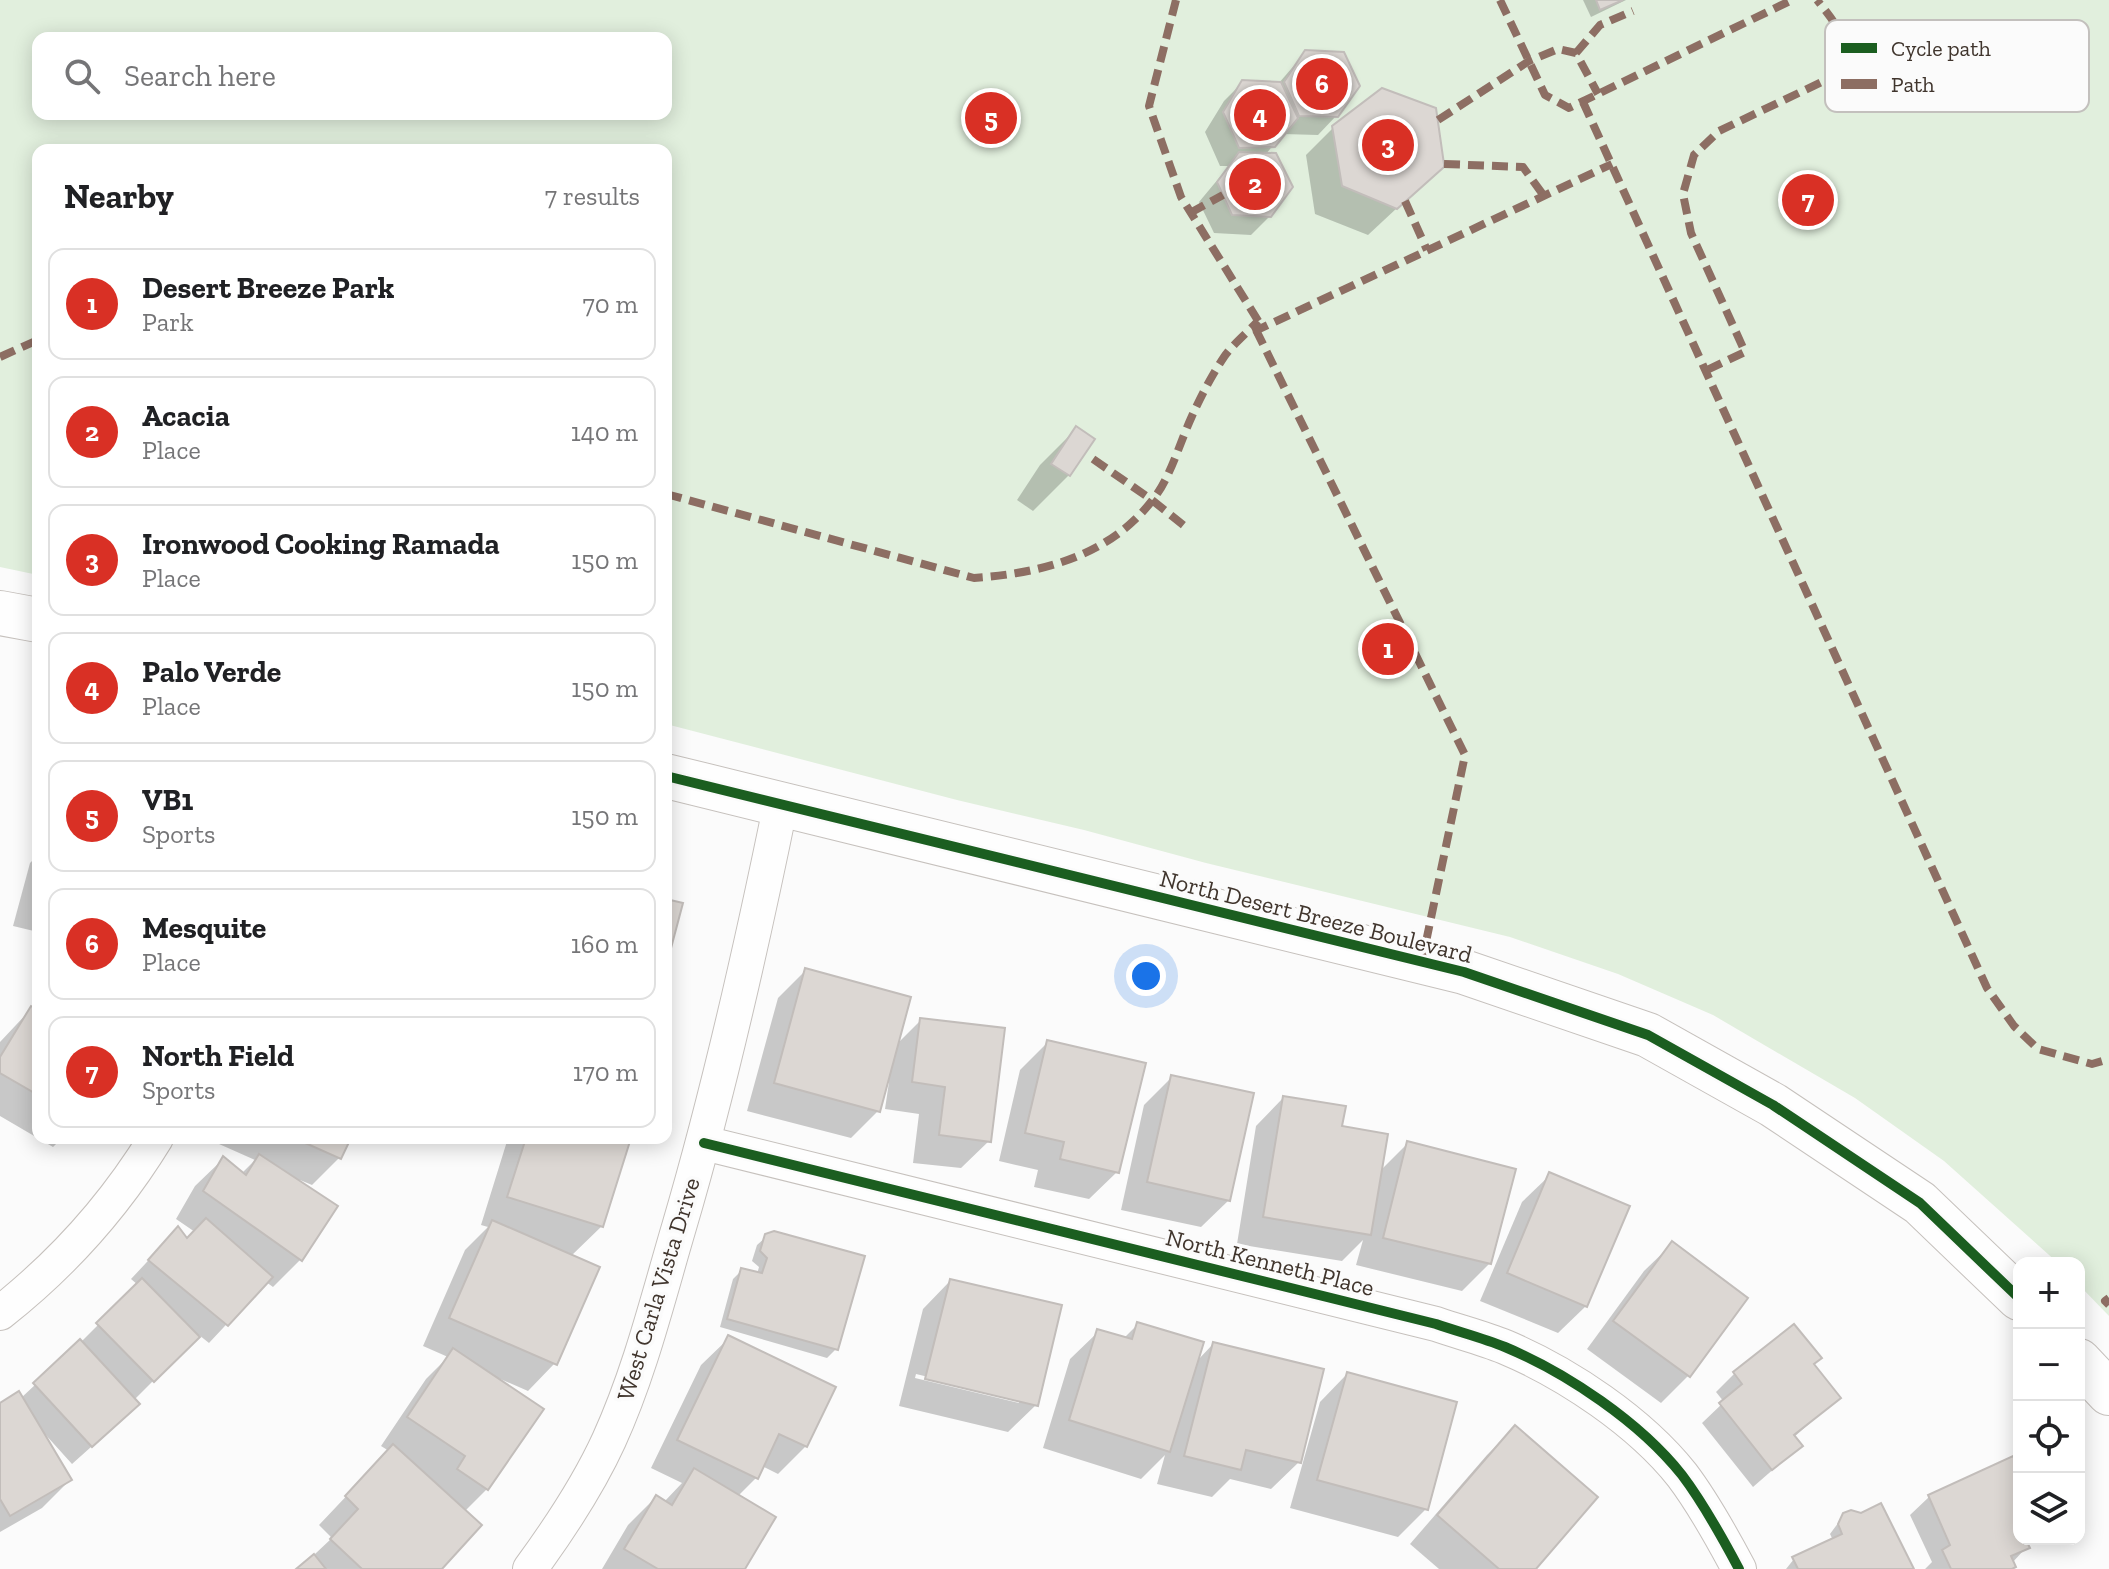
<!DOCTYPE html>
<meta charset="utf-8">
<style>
:root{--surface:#fff;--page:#f6f6f6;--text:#202124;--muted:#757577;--line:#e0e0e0;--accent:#d93025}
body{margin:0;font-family:"Zilla Slab",serif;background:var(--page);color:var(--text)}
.controls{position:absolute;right:24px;bottom:24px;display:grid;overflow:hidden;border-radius:16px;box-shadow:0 4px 20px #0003}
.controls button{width:72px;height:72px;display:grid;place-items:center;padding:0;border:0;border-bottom:2px solid var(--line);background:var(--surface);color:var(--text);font:40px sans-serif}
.you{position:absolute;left:1146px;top:976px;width:28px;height:28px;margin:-20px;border:6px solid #fff;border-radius:50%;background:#1a73e8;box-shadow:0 0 0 12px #1a73e833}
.badge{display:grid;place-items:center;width:52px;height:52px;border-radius:50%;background:var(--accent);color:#fff;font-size:26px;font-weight:700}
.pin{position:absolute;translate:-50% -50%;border:4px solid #fff;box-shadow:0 2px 8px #0006}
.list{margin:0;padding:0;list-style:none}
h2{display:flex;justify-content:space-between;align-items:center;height:104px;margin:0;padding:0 32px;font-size:34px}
h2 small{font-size:26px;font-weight:400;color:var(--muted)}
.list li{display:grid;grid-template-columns:52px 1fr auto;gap:24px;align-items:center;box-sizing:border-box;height:112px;margin:0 16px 16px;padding:0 16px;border:2px solid var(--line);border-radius:16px}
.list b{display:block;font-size:30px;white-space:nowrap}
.list p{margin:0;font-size:26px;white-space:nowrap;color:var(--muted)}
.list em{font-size:26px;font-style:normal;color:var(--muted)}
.icon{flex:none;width:44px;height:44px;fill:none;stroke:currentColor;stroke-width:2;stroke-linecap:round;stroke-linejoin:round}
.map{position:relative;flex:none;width:2109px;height:1569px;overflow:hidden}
.search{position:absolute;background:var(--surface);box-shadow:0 4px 20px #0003;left:32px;top:32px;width:640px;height:88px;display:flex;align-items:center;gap:20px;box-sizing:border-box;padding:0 28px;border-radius:16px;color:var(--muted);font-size:30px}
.panel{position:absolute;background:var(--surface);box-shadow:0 4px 20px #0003;left:32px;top:144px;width:640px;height:1000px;border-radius:16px}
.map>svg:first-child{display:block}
.green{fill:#e1efdd;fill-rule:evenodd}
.shadow{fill:#0003;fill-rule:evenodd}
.building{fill:#dcd7d3;stroke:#c2bdba;stroke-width:2}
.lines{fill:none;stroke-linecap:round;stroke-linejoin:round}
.street-casing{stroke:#c6c1bd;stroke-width:36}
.secondary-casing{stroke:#c6c1bd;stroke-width:46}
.street{stroke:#fefefe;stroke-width:34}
.secondary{stroke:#fefefe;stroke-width:44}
.quiet{stroke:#8d6e63;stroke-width:8;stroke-dasharray:16 8;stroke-linecap:butt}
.cycleway-casing{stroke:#fbfbfb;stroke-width:15}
.cycleway{stroke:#1b5e20;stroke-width:10}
.labels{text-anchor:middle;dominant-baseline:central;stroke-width:7;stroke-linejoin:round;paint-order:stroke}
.street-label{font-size:24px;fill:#40352d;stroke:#fbfbfb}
.key{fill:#fbfbfb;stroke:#c3c0bd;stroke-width:2}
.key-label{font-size:22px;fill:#40352d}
</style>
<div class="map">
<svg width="2109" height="1569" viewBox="0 0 2109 1569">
<rect width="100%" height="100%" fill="#fbfbfb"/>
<path class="green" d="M 0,0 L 2109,0 L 2109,1316 L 2079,1285 L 2079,1263 L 2058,1263 L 1944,1161 L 1855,1098 L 1713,1015 L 1618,974 L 1510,937 L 1206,863 L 1084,830 L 957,800 L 666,724 L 666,150 L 38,150 L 38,575 L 0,567 ZM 38,38 L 666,38 L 666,114 L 38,114 Z"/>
<g class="shadow">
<polygon points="1583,0 1626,0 1591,17"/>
<polygon points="1306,52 1336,116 1318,135 1283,134 1265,155 1270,216 1251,235 1214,233 1199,202 1229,166 1220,166 1205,132 1224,101 1243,82 1278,84"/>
<polygon points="1334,127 1442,166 1368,235 1315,214 1306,155"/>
<polygon points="1076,429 1069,475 1033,511 1017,500 1040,465"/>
<polygon points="38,855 38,932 13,926 30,863"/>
<polygon points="806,970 897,1044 921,1020 989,1141 961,1168 913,1163 919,1114 885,1109 889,1082 886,1082 878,1111 851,1138 747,1111 778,998"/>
<polygon points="38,1006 38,1138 62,1138 53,1147 0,1116 0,1042 31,1009 36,1011"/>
<polygon points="1048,1042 1117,1172 1089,1199 1034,1187 1038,1170 999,1161 1020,1070"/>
<polygon points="1172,1077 1229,1200 1201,1227 1121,1210 1144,1105"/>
<polygon points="1283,1098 1340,1128 1379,1172 1408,1143 1490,1263 1462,1291 1356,1265 1363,1240 1342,1261 1237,1244 1256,1126"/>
<polygon points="222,1138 348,1138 339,1158 312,1185 300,1180 299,1182 300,1260 273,1287 266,1282 209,1343 199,1335 134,1400 119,1422 72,1464 44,1433 70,1480 42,1508 0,1532 0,1405 21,1398 81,1342 138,1285 131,1279 160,1248 187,1241 195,1232 176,1219 195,1186 223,1159 241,1174 255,1160 219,1144"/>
<polygon points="508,1138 629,1138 602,1226 571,1256 555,1363 528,1391 498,1378 487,1489 464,1512 439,1569 299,1569 332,1538 319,1525 389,1451 381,1446 426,1379 448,1357 423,1346 465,1250 488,1227 481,1225"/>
<polygon points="1550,1175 1586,1306 1558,1333 1480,1301 1522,1202"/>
<polygon points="767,1236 836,1349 827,1358 720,1327 733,1279 742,1270 757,1274 759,1267 752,1261 757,1245"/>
<polygon points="1672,1244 1746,1298 1688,1376 1661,1403 1587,1349 1644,1271"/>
<path d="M 950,1281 L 1036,1405 L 1008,1432 L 899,1406 L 923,1309 ZM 916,1374 L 1019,1399 L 1019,1403 L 915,1378 Z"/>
<polygon points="1138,1324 1197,1361 1213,1344 1299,1462 1271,1489 1230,1479 1212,1497 1157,1484 1165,1455 1141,1479 1043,1448 1070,1359 1098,1332 1123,1339"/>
<polygon points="1794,1326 1812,1365 1838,1398 1793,1438 1800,1446 1753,1487 1702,1423 1724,1402 1716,1392 1734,1374"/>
<polygon points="729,1338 806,1446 778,1474 762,1466 756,1478 738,1496 742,1569 602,1569 628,1525 656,1497 664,1502 682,1483 651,1468 701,1365"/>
<polygon points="1347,1374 1426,1509 1398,1537 1290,1508 1320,1402"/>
<polygon points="1515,1428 1533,1569 1439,1569 1410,1544 1487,1455"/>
<polygon points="2012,1459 2019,1473 2019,1539 2034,1539 2012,1563 2011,1569 1925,1569 1932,1562 1910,1515 1929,1497"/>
<polygon points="1844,1515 1912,1569 1786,1569 1794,1559 1833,1540 1830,1534"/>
</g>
<g class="building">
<polygon points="1596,0 1623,0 1600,10"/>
<polygon points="1305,50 1344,52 1360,86 1338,117 1299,116 1284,82"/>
<polygon points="1242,80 1281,82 1298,118 1275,147 1239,148 1223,112"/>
<polygon points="1382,88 1436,108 1444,164 1444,167 1397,209 1342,186 1332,126"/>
<polygon points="1239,152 1276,153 1293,187 1271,217 1232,215 1217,182"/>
<polygon points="1076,426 1095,439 1070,476 1051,464"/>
<polygon points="666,899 683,903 666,967"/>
<polygon points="805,968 911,997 880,1112 774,1083"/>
<polygon points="31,1006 38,1010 38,1095 0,1073 0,1057"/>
<polygon points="920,1018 1005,1028 991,1142 939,1135 945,1087 912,1082"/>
<polygon points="1047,1040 1146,1063 1119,1173 1060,1159 1064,1142 1025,1133"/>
<polygon points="1171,1075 1254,1093 1230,1201 1147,1182"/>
<polygon points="1283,1096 1346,1106 1342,1126 1388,1134 1371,1235 1263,1217"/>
<polygon points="294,1138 351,1138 341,1159"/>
<polygon points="526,1138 631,1138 603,1227 507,1197"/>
<polygon points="1407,1141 1516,1169 1491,1264 1383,1238"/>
<polygon points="259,1154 338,1206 302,1261 203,1191 223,1156 246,1175"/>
<polygon points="1549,1172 1630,1206 1587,1307 1507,1273"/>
<polygon points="206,1218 273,1277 228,1326 148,1260 178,1226 187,1238"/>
<polygon points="492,1220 600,1267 557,1365 449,1318"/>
<polygon points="774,1231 865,1256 838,1350 727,1319 741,1268 762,1273 767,1258 760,1251 765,1234"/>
<polygon points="1672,1241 1748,1298 1690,1377 1613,1321"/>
<polygon points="142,1278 200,1337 154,1382 96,1323"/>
<polygon points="950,1279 1062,1305 1038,1406 925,1379"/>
<polygon points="1137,1322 1204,1342 1170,1452 1069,1420 1097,1329 1132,1339"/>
<polygon points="1794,1324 1822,1358 1814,1364 1841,1398 1794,1435 1803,1446 1772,1470 1719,1403 1742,1384 1733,1372"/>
<polygon points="728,1335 836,1387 807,1447 779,1434 758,1479 677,1440"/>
<polygon points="80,1339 140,1404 92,1447 33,1383"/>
<polygon points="1213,1342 1324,1369 1301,1463 1246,1450 1241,1470 1184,1456"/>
<polygon points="453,1348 544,1409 488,1490 457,1469 465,1456 407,1417"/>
<polygon points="1347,1372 1457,1402 1428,1510 1317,1480"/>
<polygon points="19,1391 72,1480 10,1516 0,1499 0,1403"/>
<polygon points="1515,1425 1598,1497 1536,1569 1499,1569 1437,1515"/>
<polygon points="393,1444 482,1525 442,1569 362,1569 330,1539 358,1509 345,1496"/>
<polygon points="2013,1456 2019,1469 2019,1539 2033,1539 2027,1542 2030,1548 2011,1556 2016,1567 2012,1569 1951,1569 1942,1550 1950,1545 1928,1495"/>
<polygon points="694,1468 776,1517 745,1569 658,1569 624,1549 656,1495 672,1505"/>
<polygon points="1881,1503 1914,1569 1798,1569 1792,1557 1842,1534 1838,1524 1843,1513 1851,1510 1861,1513"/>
<polygon points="314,1554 326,1569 296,1569"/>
</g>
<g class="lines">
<g class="street-casing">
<g id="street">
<path d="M 704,1143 L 1436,1324 C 1459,1332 1483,1338 1505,1347 C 1567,1373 1640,1422 1682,1475 C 1704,1504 1722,1537 1739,1569"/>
<path d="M 0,1313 C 61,1265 115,1205 156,1138"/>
<path d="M 530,1569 C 560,1528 588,1486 609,1440 C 640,1372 658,1298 679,1227 C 720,1088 752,945 781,803"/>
</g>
</g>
<g class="secondary-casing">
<g id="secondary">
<polyline points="0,613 38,620"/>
<polyline points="666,776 1464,972 1648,1035 1773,1105 1920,1203 2019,1298"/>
<polyline points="2079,1361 2109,1393"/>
</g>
</g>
<use href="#street" class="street"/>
<use href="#secondary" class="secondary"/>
<g class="quiet">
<polyline points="1176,0 1149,106 1181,197 1262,327"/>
<polyline points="1500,0 1545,95 1569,108 1792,0"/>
<polyline points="1576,53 1600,25 1633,11"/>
<polyline points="1583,102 1987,988 2014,1026 2038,1049 2092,1064 2109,1059"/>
<polyline points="1438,120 1529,61 1558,49 1576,53 1598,94"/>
<polyline points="1444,164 1523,167 1544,196"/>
<polyline points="1405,201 1427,250"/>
<polyline points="1190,213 1223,195"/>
<polyline points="1256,330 1465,755 1422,961"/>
<polyline points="1253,332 1612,164"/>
<polyline points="0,357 38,340"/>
<path d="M 1707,370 L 1745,352 L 1691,233 L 1683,194 L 1694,155 L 1719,131 L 1849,69 C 1846,36 1837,25 1817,0"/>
<polyline points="1093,459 1152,500 1187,528"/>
<path d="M 666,494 L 974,578 C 1044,573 1114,555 1157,494 C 1171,474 1181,440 1192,416 C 1201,396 1212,375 1224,357 C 1233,344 1247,333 1258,321"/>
<polyline points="2109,1298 2105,1301 2109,1305"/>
</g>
<g class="cycleway-casing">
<g id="cycleway">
<polyline points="666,776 1464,972 1648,1035 1773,1105 1920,1203 2019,1298"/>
<path d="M 704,1143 L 1436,1324 C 1459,1332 1483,1338 1505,1347 C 1567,1373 1640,1422 1682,1475 C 1704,1504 1722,1537 1739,1569"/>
</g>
</g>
<use href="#cycleway" class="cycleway"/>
</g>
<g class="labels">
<g class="street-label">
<text transform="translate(1316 916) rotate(14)">North Desert Breeze Boulevard</text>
<text transform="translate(1270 1262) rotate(14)">North Kenneth Place</text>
<text transform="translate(658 1289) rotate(-73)">West Carla Vista Drive</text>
</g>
</g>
<rect x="1825" y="20" width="264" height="92" rx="12" class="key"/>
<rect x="1841" y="43" width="36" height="10" fill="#1b5e20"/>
<rect x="1841" y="79" width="36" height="10" fill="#8d6e63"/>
<g class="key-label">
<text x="1891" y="56">Cycle path</text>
<text x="1891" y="92">Path</text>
</g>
</svg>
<div class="controls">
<button>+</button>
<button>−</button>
<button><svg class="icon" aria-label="locate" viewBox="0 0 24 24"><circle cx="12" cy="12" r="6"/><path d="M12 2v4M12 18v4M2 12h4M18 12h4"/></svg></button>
<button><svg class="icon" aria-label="layers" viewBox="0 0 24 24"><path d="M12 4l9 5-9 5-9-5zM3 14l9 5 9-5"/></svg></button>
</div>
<div class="you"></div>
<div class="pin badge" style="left:1388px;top:649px">1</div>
<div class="pin badge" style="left:1255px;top:184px">2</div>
<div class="pin badge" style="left:1388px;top:145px">3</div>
<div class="pin badge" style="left:1260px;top:115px">4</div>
<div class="pin badge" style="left:991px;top:118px">5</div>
<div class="pin badge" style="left:1322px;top:84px">6</div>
<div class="pin badge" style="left:1808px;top:200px">7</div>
<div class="search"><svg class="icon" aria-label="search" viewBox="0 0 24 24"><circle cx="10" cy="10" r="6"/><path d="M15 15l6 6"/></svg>Search here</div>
<section class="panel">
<h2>Nearby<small>7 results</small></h2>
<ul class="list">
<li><span class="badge">1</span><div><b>Desert Breeze Park</b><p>Park</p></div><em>70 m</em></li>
<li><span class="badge">2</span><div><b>Acacia</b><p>Place</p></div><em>140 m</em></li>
<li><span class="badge">3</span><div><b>Ironwood Cooking Ramada</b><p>Place</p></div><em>150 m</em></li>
<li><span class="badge">4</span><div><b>Palo Verde</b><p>Place</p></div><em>150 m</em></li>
<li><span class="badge">5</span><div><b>VB1</b><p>Sports</p></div><em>150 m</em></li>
<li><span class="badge">6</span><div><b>Mesquite</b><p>Place</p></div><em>160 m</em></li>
<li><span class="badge">7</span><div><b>North Field</b><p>Sports</p></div><em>170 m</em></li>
</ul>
</section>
</div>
